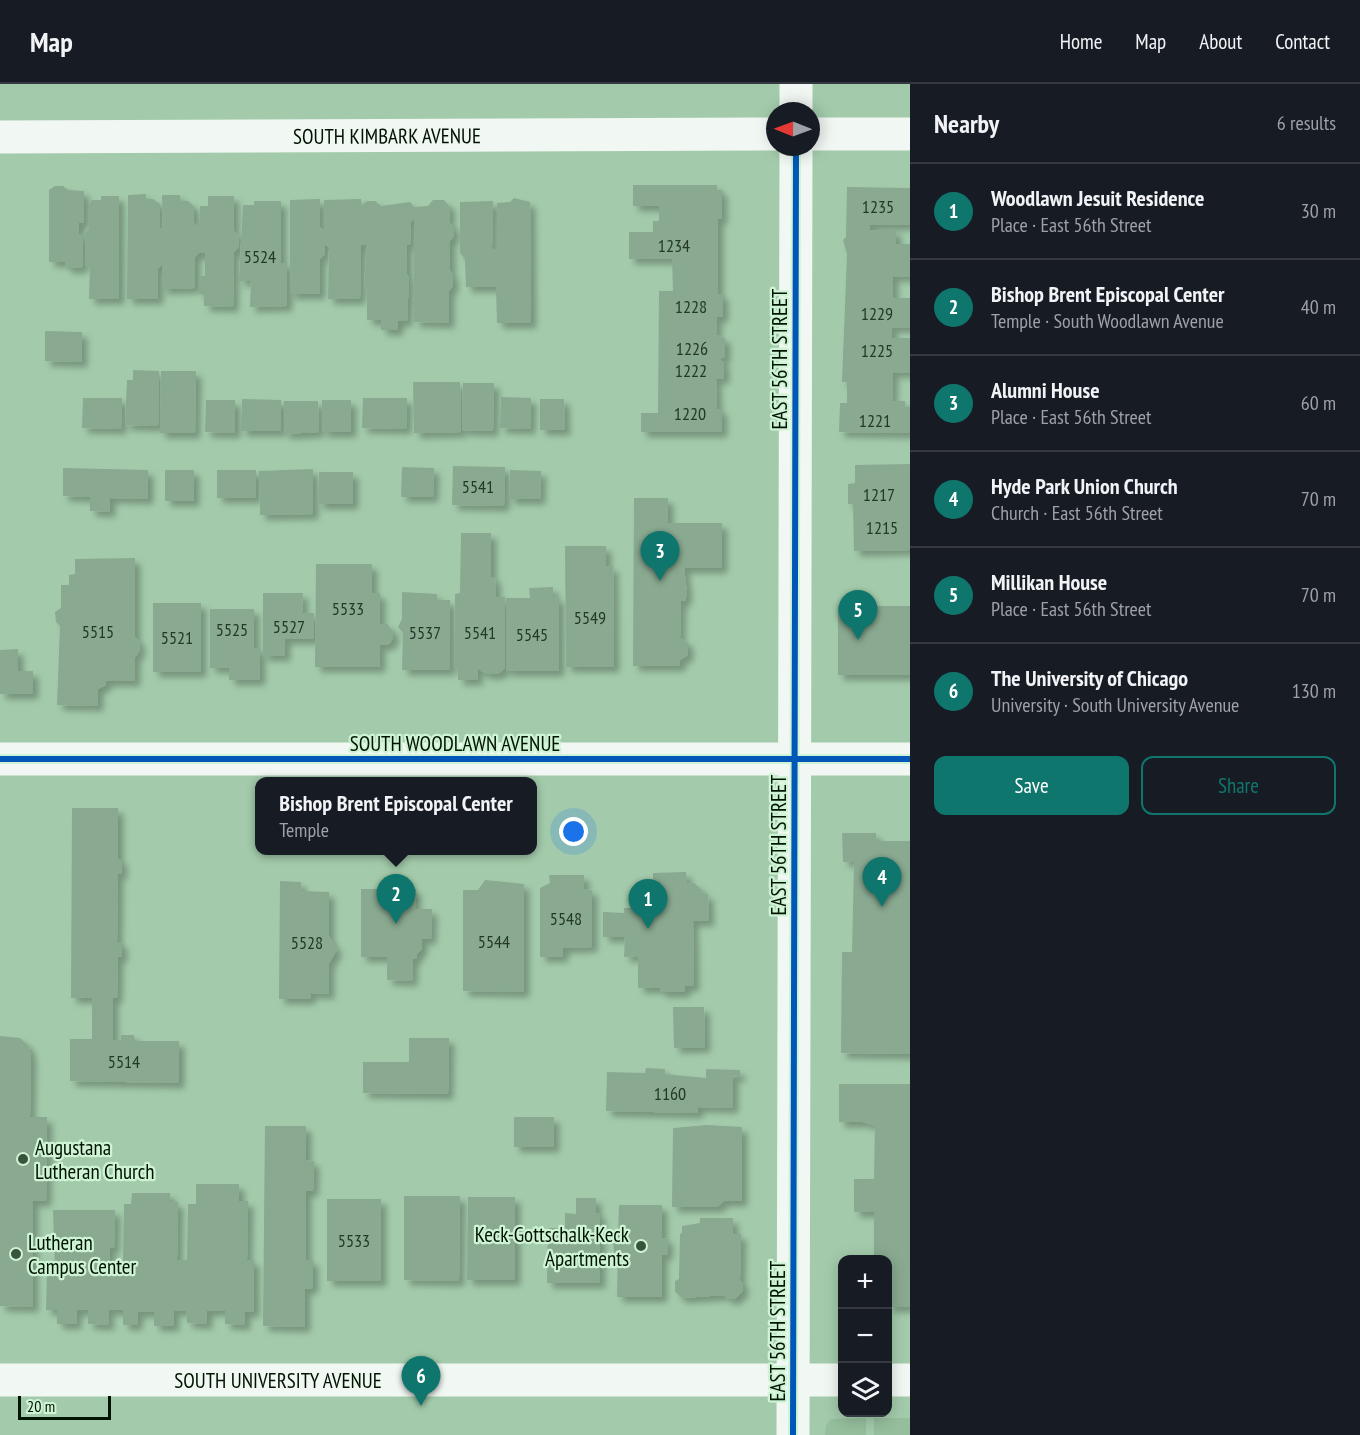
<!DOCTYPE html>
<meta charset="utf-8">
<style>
:root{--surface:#171b24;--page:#242831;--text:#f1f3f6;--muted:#9ea1a6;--line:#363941;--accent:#0f766e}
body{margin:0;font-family:"PT Sans Narrow",sans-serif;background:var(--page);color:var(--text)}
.controls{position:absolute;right:18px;bottom:18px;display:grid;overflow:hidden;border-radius:12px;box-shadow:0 3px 15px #0003}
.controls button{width:54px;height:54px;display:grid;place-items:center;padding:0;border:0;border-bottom:2px solid var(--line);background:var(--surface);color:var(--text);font:30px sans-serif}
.compass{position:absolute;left:766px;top:18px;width:54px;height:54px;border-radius:50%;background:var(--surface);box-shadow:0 3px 15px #0003;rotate:271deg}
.scale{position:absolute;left:18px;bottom:15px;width:93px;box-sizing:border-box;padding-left:6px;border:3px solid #001402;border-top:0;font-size:16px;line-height:21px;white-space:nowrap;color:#001402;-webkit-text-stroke:4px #cff3d5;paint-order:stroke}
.you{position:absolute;left:574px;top:748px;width:21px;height:21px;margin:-15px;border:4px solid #fff;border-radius:50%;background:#1a73e8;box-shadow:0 0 0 9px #1a73e833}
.badge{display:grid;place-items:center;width:39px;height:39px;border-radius:50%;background:var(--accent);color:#fff;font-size:20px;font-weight:700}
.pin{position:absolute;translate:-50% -50px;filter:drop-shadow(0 2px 3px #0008)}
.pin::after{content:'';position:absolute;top:32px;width:21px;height:18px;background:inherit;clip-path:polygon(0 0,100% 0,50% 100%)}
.popup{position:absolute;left:255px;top:693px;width:282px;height:78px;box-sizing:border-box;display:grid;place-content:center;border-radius:12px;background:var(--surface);filter:drop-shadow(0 2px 4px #0005);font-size:20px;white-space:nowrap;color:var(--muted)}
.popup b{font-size:22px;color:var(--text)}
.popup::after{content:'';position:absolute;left:50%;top:100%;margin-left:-12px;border:12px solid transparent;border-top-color:var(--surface)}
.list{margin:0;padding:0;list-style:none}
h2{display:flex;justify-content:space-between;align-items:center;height:78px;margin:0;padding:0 24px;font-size:26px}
h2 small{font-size:20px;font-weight:400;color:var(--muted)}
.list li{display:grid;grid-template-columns:39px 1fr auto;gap:18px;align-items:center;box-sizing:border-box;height:96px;padding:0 24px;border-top:2px solid var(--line)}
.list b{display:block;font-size:22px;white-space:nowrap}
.list p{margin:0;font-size:20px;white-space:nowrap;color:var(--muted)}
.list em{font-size:20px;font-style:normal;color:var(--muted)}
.actions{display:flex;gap:12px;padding:18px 24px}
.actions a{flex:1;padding:14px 0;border:2px solid var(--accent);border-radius:12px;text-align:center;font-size:21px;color:var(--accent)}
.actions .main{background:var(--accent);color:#fff}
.icon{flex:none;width:33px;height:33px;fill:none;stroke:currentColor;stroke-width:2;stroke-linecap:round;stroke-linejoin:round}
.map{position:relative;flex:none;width:910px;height:1351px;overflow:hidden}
header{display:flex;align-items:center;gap:36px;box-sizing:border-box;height:84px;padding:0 30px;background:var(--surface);border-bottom:2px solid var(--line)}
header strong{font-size:28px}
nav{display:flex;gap:33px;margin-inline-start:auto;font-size:21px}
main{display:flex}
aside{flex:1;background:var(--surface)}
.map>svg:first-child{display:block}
.green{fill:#95be9c}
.building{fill:#89a990;filter:url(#shadow)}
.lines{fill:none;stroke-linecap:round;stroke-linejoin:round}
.minor{stroke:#f1f7f2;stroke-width:33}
.cycleway-casing{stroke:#cff3d5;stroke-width:10}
.cycleway{stroke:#0057b8;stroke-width:6}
.poi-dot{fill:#39543d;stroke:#cff3d5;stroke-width:2}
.labels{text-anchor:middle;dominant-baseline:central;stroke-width:4.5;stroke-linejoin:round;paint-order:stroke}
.number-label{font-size:18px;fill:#223926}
.street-label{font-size:21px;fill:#001402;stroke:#cff3d5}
.poi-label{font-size:21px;fill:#001402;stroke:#cff3d5;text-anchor:start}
</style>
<header>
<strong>Map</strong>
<nav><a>Home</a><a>Map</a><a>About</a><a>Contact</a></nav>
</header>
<main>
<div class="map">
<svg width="910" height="1351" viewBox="0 0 910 1351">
<defs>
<filter id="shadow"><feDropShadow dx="5.5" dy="5.5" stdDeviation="3" flood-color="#0004"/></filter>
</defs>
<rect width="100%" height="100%" fill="#a3cbab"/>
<g class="green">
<polygon points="866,1334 866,1351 825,1351 826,1341 831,1335"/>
<rect x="874" y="1334" width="36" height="17"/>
</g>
<g class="building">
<polygon points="633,101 717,101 717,106 722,106 722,135 718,135 718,210 723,210 723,233 717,233 716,251 725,254 725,273 719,276 724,278 724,295 716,294 717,325 722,325 722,348 641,348 641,329 658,329 659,207 673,207 672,175 629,175 629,148 653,148 653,137 659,137 659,122 633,122"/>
<polygon points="55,102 63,102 68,106 84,107 84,139 79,139 79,150 83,152 82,184 66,184 65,178 49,178 49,106"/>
<polygon points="847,103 910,104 910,141 870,141 870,146 896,146 896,160 910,160 910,193 893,192 893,214 910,214 910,244 892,243 892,254 910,254 910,289 893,288 892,317 905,317 905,323 910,323 910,349 839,348 840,319 847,319 847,298 842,298 847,170 843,156 846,153"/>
<polygon points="146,110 146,115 153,115 160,120 159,143 163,147 162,111 180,111 181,117 188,117 194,122 194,139 199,144 200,122 208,122 208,112 234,112 234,147 239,152 239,163 234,168 233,223 204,222 204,211 199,210 199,192 205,192 205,169 199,169 195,173 195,204 162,205 162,180 158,185 158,215 127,215 128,111"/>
<polygon points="101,112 119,112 119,215 89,215 90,184 85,180 85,149 89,144 89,120 92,116 101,116"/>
<polygon points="514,114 530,118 531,239 497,239 496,203 466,203 465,175 460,169 460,118 493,117 492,164 497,168 497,119 510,118"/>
<polygon points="320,115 320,143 324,147 324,116 361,115 361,122 367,117 375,117 381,122 410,118 414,123 428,122 433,116 444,116 450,123 449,138 454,143 454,152 450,157 450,186 453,192 453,202 449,207 449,239 414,238 414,134 411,138 410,161 407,161 407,190 409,194 407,237 398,237 398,246 381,246 381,236 367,236 367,206 364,203 367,160 361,161 360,215 328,215 329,164 325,160 325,170 320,175 320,210 290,210 290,116"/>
<polygon points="254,117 281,117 281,179 287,179 287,222 250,223 251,197 239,197 243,121 254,121"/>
<polygon points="45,247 82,248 82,278 45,277"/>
<polygon points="133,286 159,287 158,342 125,341 127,296 133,296"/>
<polygon points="161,287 196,287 195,349 160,349"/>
<polygon points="413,298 460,298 461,348 414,349"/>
<polygon points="463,299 494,299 493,347 462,346"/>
<polygon points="501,313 531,314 530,345 500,344"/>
<polygon points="83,314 122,314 121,345 82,344"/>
<polygon points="363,314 407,314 406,345 362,344"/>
<polygon points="242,315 281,316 281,347 241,347"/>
<polygon points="540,315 564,315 565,346 540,346"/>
<polygon points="206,316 235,316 235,349 205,348"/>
<rect x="322" y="316" width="29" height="32"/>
<polygon points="284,317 318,317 319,348 284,350"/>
<polygon points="910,380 910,466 854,467 853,420 848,420 848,400 855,399 855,381"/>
<polygon points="453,382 505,383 504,422 452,421"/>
<polygon points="402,383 434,384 433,413 401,413"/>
<polygon points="63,384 148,386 148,415 110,414 110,428 90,427 90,413 63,412"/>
<polygon points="313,385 313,430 260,431 259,387"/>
<rect x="165" y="386" width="29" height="31"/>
<rect x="217" y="386" width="39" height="28"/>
<polygon points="510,386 541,387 540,415 509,415"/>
<polygon points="319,388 353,388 353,420 318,420"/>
<polygon points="634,414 668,414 668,439 722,439 722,484 684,484 687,509 685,517 681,517 680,554 688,559 688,571 680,576 680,582 633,582"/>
<polygon points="461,449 491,449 491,493 495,493 496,513 505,513 505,584 498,590 486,590 477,584 478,596 458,596 458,585 454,585 455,510 460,509"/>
<polygon points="565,462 606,462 606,483 613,482 614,583 566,583"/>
<polygon points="135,474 135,553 140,558 139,568 135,573 135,597 106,597 106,601 98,605 98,622 57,621 60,542 56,538 55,528 61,524 61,501 69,501 69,491 75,490 75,475"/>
<polygon points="316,480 372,480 372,509 380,509 380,540 387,540 393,547 393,555 388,561 380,561 380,583 315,583"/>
<polygon points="553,503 553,514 559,513 559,587 506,587 506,514 530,514 529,504"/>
<polygon points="402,508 437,510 437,516 450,516 450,586 402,586 403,549 398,543 402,535"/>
<polygon points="263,509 303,509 302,529 314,529 314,555 285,555 285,572 263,572"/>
<rect x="153" y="519" width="48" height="69"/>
<rect x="838" y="522" width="72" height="69"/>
<polygon points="210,525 254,525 254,564 260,564 260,596 229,596 229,584 210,584"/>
<polygon points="18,565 18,587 33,587 33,610 0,610 0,566"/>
<polygon points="72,724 118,724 118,775 122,775 122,790 118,790 117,858 122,858 122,873 118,873 117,914 113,914 113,956 121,956 121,951 134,951 135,957 179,957 179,999 70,997 70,955 92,955 92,914 71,914"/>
<polygon points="842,749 876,749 876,757 910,757 910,970 841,969 842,868 852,868 854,778 843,778"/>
<polygon points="686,788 687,800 694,799 702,806 701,810 708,810 709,837 693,837 694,902 685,902 685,908 660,908 660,904 638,904 638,872 624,873 625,853 603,853 603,828 624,829 624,824 635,824 635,801 653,802 653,789"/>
<polygon points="549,791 584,791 584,805 592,806 592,863 563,864 563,873 540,873 540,804 550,799"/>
<polygon points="485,796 524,800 524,908 463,907 463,806 478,806"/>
<polygon points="280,797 301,798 301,807 329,808 329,852 337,866 329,879 329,910 311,909 310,915 279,915"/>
<polygon points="361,805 416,805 415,825 432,825 431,855 422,855 422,865 417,870 416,875 413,875 412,897 387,896 387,873 361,873"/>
<polygon points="673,923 704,923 705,963 674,964"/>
<polygon points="0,952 20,954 29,962 31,974 30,1033 47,1033 46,1117 33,1117 33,1223 0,1222"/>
<polygon points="409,954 449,954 448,1010 363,1009 363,978 409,978"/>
<polygon points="646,984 665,985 665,990 706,994 706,985 740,986 740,993 733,992 733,1024 698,1023 698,1029 606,1027 607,988 645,989"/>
<polygon points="839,1000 910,1000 910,1223 888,1223 888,1176 874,1176 874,1128 854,1128 854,1095 874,1095 875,1042 863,1038 839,1038"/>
<rect x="514" y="1033" width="40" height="30"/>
<polygon points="707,1041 742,1043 742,1117 724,1117 717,1123 672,1123 673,1044"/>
<polygon points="265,1042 306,1042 306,1076 314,1077 313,1107 306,1107 306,1176 313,1176 313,1204 305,1205 305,1243 263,1242"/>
<polygon points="196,1100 239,1100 239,1117 248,1117 247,1176 254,1176 254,1228 245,1228 245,1241 225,1240 225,1226 207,1227 207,1240 187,1239 186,1227 174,1226 174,1242 154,1242 154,1228 138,1228 137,1241 123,1241 123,1226 108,1226 109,1241 88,1240 88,1226 77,1226 76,1240 57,1240 57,1226 46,1226 47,1187 55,1187 53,1126 115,1126 114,1164 110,1164 110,1186 117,1186 117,1178 123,1178 124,1120 131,1120 132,1109 170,1109 170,1118 178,1118 177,1176 187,1176 188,1120 196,1120"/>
<polygon points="404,1112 460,1112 459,1197 404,1196"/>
<polygon points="468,1113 515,1113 515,1196 467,1196"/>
<polygon points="576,1114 596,1114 596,1129 600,1129 600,1199 547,1199 548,1144 565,1144 565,1129 576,1130"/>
<rect x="327" y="1115" width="54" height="82"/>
<polygon points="619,1121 662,1121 662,1154 668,1155 667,1171 662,1171 662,1213 617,1213 618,1170 614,1169 613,1154 618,1154"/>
<polygon points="700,1134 733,1134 733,1150 741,1150 740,1196 743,1199 743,1207 735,1215 727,1215 725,1211 682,1214 675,1208 675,1197 679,1195 680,1150 682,1149 682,1142 700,1139"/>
<rect x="839" y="1185" width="3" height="37"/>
</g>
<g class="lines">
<g class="minor">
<polyline points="796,27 796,0"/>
<polyline points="811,50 910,50"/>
<path id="s1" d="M 0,53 L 775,50"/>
<polyline points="0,675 910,675"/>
<path id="s2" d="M 0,1296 L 842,1296"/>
<polyline points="888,1296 910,1296"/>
<polyline points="793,1351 796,63"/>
</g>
<g class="cycleway-casing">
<g id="cycleway">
<polyline points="0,675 910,675"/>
<polyline points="793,1351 796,63"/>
</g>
</g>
<use href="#cycleway" class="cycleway"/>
</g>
<g class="poi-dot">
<circle cx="23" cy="1075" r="6"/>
<circle cx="641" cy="1162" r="6"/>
<circle cx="16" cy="1170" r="6"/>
</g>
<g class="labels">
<g class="number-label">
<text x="878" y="122">1235</text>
<text x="674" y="161">1234</text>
<text x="260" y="172">5524</text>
<text x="691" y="222">1228</text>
<text x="877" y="229">1229</text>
<text x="692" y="264">1226</text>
<text x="877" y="266">1225</text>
<text x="691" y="286">1222</text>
<text x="690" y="329">1220</text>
<text x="875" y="336">1221</text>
<text x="478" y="402">5541</text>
<text x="879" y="410">1217</text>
<text x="882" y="443">1215</text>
<text x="348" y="524">5533</text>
<text x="590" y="533">5549</text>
<text x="289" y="542">5527</text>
<text x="232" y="545">5525</text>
<text x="98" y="547">5515</text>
<text x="425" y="548">5537</text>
<text x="480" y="548">5541</text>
<text x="532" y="550">5545</text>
<text x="177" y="553">5521</text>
<text x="566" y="834">5548</text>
<text x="494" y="857">5544</text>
<text x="307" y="858">5528</text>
<text x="124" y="977">5514</text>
<text x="670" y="1009">1160</text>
<text x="354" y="1156">5533</text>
</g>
<g class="street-label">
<text stroke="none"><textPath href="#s1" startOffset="387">SOUTH KIMBARK AVENUE</textPath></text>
<text transform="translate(779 275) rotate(-90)">EAST 56TH STREET</text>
<text x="455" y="659">SOUTH WOODLAWN AVENUE</text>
<text transform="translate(778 761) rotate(-90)">EAST 56TH STREET</text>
<text transform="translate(777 1247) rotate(-90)">EAST 56TH STREET</text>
<text stroke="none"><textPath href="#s2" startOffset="278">SOUTH UNIVERSITY AVENUE</textPath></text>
</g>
<g class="poi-label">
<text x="35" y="1063">Augustana<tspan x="35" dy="24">Lutheran Church</tspan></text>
<text x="629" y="1150" text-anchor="end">Keck-Gottschalk-Keck<tspan x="629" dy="24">Apartments</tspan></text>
<text x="28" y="1158">Lutheran<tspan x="28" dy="24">Campus Center</tspan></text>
</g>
</g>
</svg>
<div class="controls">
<button>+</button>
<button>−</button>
<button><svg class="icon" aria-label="layers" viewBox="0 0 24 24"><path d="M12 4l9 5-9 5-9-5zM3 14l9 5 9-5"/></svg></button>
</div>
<svg class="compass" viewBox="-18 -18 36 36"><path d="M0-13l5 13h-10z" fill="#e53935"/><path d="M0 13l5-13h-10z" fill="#9ea1a6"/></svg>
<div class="scale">20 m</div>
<div class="you"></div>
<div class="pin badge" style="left:648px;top:845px">1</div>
<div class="pin badge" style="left:396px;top:840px">2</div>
<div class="popup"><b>Bishop Brent Episcopal Center</b>Temple</div>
<div class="pin badge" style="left:660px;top:497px">3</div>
<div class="pin badge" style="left:882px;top:823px">4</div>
<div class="pin badge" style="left:858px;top:556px">5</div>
<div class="pin badge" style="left:421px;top:1322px">6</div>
</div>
<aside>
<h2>Nearby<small>6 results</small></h2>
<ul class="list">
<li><span class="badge">1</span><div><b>Woodlawn Jesuit Residence</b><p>Place · East 56th Street</p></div><em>30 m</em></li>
<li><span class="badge">2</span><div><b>Bishop Brent Episcopal Center</b><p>Temple · South Woodlawn Avenue</p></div><em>40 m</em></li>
<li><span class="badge">3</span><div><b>Alumni House</b><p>Place · East 56th Street</p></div><em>60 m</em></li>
<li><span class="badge">4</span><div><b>Hyde Park Union Church</b><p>Church · East 56th Street</p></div><em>70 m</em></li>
<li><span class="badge">5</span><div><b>Millikan House</b><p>Place · East 56th Street</p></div><em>70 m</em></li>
<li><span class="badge">6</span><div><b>The University of Chicago</b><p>University · South University Avenue</p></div><em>130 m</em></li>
</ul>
<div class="actions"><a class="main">Save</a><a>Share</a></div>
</aside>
</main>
